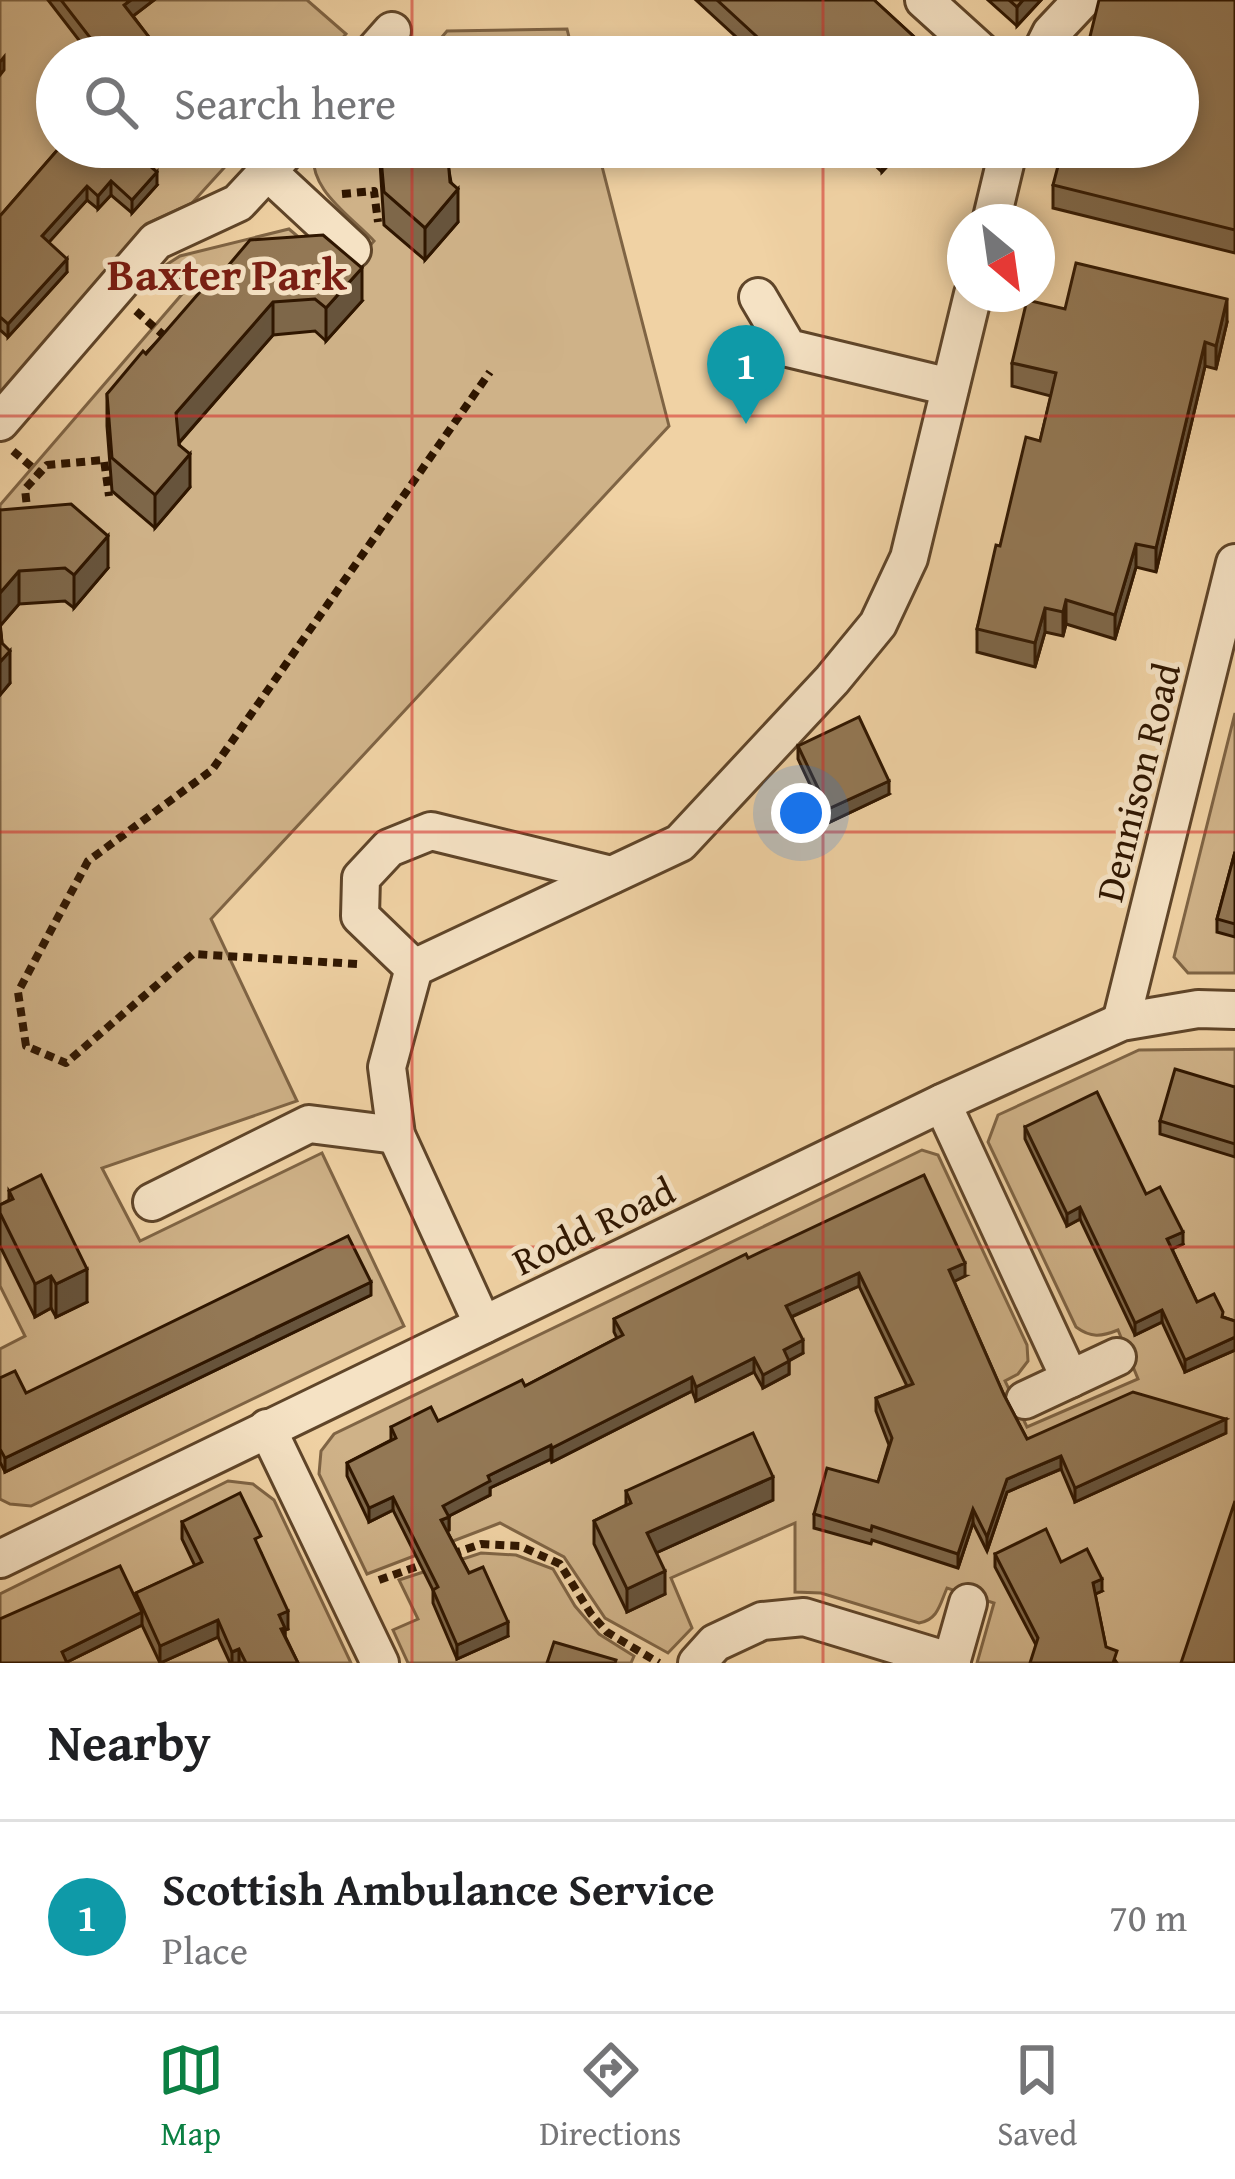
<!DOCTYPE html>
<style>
:root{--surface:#fff;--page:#f2f2f2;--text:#202124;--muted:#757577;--line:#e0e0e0;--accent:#0b8043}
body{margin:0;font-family:"Gentium Book Plus",serif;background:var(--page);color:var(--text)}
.compass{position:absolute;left:947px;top:204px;width:108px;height:108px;border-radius:50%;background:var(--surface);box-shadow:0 6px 18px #0003;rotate:151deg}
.you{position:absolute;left:801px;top:813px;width:42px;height:42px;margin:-30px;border:9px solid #fff;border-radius:50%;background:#1a73e8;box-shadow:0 0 0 18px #1a73e833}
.badge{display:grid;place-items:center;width:78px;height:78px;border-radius:50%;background:var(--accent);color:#fff;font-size:39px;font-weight:700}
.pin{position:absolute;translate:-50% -99px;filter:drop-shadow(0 3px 6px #0008)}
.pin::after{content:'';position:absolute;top:63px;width:42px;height:36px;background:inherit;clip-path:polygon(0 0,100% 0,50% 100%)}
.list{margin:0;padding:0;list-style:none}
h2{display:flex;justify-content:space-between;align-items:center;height:156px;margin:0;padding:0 48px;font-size:51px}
h2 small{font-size:39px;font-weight:400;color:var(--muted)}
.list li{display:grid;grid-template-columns:78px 1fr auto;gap:36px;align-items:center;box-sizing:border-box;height:192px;padding:0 48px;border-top:3px solid var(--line)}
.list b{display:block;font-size:45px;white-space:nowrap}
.list p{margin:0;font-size:39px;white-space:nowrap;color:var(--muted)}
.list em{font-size:39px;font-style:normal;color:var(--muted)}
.icon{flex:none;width:66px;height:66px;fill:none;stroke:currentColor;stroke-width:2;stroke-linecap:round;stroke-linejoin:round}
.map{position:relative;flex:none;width:1235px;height:1663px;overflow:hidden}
.search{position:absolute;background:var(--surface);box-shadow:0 6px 18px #0003;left:36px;right:36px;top:36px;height:132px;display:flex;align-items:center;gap:30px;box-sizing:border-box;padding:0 42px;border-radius:66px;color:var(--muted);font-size:45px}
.sheet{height:348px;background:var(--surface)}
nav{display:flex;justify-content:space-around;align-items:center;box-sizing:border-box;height:168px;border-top:3px solid var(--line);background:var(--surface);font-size:33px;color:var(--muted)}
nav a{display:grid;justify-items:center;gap:6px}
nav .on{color:var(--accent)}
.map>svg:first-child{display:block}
.green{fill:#cfb288;stroke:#7f6444;stroke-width:3}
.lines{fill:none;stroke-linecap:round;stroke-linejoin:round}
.minor-casing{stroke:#5f4529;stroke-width:42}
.path{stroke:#2f1600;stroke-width:8;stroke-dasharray:9 6;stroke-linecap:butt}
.minor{stroke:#f5e2c4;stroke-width:36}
.wall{fill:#7e6749;stroke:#2f1600;stroke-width:3}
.shaded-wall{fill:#67543c;stroke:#2f1600;stroke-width:3}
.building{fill:#937855;stroke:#2f1600;stroke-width:3}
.grid{fill:none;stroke:#d62828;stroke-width:3;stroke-opacity:0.55}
.labels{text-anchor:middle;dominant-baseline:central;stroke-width:10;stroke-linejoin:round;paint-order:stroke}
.street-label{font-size:39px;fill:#2f1600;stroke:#f5e2c4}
.quarter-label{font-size:45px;font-weight:bold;fill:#7a1f14;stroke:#f5e2c4}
</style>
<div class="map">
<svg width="1235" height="1663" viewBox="0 0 1235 1663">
<rect width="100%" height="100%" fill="#f0d2a4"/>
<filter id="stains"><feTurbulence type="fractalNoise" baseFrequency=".00167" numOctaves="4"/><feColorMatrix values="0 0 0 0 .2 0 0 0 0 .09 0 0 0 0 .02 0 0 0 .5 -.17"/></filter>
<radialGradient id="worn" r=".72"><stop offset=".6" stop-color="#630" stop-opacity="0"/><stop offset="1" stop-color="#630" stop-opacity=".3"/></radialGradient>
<g class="green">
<polygon points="0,0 307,0 346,34 326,57 57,57 57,147 243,147 192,203 146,224 0,394"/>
<polygon points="567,29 574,57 425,57 447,31"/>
<path d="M 314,147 L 326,147 L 337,156 L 346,147 L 597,147 L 669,426 L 211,919 L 297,1101 L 102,1168 L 140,1241 L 322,1153 L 404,1326 L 31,1506 L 10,1504 L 0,1499 L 0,1349 L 25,1336 L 0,1286 L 0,505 L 189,286 L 166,265 L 180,256 L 289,229 L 343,275 L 374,241 C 350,215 306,189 314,147 Z"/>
<polygon points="1235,713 1235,973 1188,973 1174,957"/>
<path d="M 1235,1049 L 1235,1663 L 977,1663 L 994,1603 L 947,1588 C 940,1604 938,1620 919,1623 L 821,1593 L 795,1592 L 795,1523 L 671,1578 L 692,1628 L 668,1653 L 605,1618 L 564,1557 L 500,1523 L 367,1574 L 319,1474 L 321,1451 L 334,1434 L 922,1150 L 938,1155 L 1027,1345 L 1028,1361 L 1018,1374 L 1005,1381 L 1027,1427 L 1138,1379 L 1118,1330 C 1101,1337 1091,1338 1076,1327 L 988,1142 L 998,1115 L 1139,1050 Z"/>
<polygon points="228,1481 253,1484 274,1500 351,1663 0,1663 0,1594"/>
<polygon points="481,1553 516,1555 553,1569 575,1606 599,1634 634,1656 631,1663 408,1663 393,1630 418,1619 399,1580"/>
</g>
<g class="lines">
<g class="minor-casing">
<g id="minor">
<polyline points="924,0 987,57"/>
<polyline points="369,57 392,31"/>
<polyline points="1039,57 1051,33 1082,0"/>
<polyline points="268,172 352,250"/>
<polyline points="991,222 1009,147"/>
<polyline points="758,297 788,348 950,387"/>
<polyline points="0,422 156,241 238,203 290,147"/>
<polyline points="414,968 360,916 361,878 389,848 431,831 611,875"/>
<polyline points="1121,1022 1235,563"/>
<polyline points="942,1103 1070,1379"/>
<polyline points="152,1202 309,1124 396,1135"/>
<polyline points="483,1325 396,1135 387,1067 414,968 680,843 832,680 878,624 909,558 973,294"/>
<polyline points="1025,1400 1117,1357"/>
<polyline points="267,1428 380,1663"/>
<polyline points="0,1559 942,1103 1121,1022 1198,1009 1235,1010"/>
<polyline points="697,1663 715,1643 762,1621 804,1617 952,1662"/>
<polyline points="951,1663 968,1603"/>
</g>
</g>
<g class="path">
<polyline points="342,194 374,191 378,222"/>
<polyline points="136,311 170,341"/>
<polyline points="13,451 39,473"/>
<polyline points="28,517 25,489 47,465 104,460 109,496"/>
<polyline points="357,964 193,954 66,1063 26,1046 18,992 88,861 212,770 490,372"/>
<polyline points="452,1554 481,1544 520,1546 560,1564 591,1614 607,1632 659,1663"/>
<polyline points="379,1580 427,1563"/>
</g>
<use href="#minor" class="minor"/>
</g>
<g class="wall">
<polygon points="48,0 154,0 133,16 163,57 92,57"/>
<polygon points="696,0 874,0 936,57 758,57"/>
<polygon points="988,0 1041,0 1017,26"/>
<polygon points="1235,0 1235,253 1053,208 1053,185"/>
<polygon points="60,147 157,185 132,213 111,195 98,209 87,200 48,242 67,272 8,337 0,330 0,216"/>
<polygon points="379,147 463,147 448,165 458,222 425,260 384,225"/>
<polygon points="855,147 905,147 882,172"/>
<polygon points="222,273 362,301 326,341 315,331 273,335 179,443 190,487 155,528 112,491 107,426 107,394"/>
<polygon points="1065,309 1227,322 1216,369 1205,366 1156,572 1136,567 1115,639 1066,624 1063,636 1045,632 1035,667 977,652 977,629 1000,546 1040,441 1051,396 1012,386 1012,363"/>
<polygon points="0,510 108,568 74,608 65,601 19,604 0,626 2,643 10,683 0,695"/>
<polygon points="798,746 889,794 828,823 798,759"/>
<polygon points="1235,852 1235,937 1217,932 1217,919"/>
<polygon points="1235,1087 1235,1157 1160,1134 1160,1121"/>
<polygon points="1025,1127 1146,1194 1183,1244 1172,1249 1197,1302 1223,1317 1235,1321 1235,1350 1185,1372 1162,1322 1135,1335 1080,1219 1067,1226 1025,1139"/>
<polygon points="9,1191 87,1302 56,1317 51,1308 35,1317 0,1246 0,1205 9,1200"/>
<polygon points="748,1258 965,1276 954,1281 1004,1395 1027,1439 1226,1433 1075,1502 1061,1469 1007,1492 987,1551 973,1523 958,1568 872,1540 871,1544 814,1528 814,1514 878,1482 889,1445 876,1411 876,1398 907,1386 859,1286 792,1317 803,1353 789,1361 789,1374 763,1388 754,1372 696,1401 692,1391 552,1462 551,1459 490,1488 490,1495 449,1516 449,1530 447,1531 469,1573 508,1636 457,1659 433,1603 433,1590 393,1510 369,1522 347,1476 347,1463 391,1440 391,1427 438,1421 525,1386 617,1338 614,1332 614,1319"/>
<polygon points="371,1295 5,1472 0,1462 0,1378 26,1393"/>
<polygon points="626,1491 773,1500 656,1553 665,1594 627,1612 594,1544 594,1521 626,1505"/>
<polygon points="182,1522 261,1553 288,1629 285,1630 285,1636 298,1663 230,1663 218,1637 160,1663 142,1625 67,1662 0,1663 136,1599 136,1593 195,1566 182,1539"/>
<polygon points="995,1554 1061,1562 1102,1591 1095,1594 1106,1647 1117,1663 1036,1645 995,1567"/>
</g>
<g class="shaded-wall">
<polygon points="131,0 154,0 124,23 124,5"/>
<polygon points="1023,0 1041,0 1017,26 1017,7"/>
<polygon points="4,57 4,70 0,75 0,62"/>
<polygon points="446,147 463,147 446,168"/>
<polygon points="887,147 905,147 882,172 882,153"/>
<polygon points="157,172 157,185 132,213 132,200"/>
<polygon points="111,181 111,195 98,209 98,196"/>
<polygon points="87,186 87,200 42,250 42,236"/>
<polygon points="458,189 458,222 425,260 425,228"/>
<polygon points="67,259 67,272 8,337 8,324"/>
<polygon points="362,268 362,301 326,341 326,308"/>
<polygon points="1227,299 1227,322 1216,369 1216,346"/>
<polygon points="273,302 273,335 176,446 176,413"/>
<polygon points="1205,342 1205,366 1156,572 1156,548"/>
<polygon points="190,454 190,487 155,528 155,495"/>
<polygon points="108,536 108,568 74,608 74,575"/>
<polygon points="1136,544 1136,567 1115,639 1115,615"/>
<polygon points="19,571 19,604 0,626 0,593"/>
<polygon points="1066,600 1066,624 1063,636 1063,612"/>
<polygon points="1045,608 1045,632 1035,667 1035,643"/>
<polygon points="10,651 10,683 0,695 0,662"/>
<polygon points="889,781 889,794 828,823 828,809"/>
<polygon points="1080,1207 1080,1219 1067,1226 1067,1214"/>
<polygon points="1183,1232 1183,1244 1167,1251 1167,1239"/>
<polygon points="965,1263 965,1276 949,1284 949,1270"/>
<polygon points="87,1269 87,1302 56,1317 56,1284"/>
<polygon points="859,1273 859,1286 786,1319 786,1306"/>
<polygon points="51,1276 51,1308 35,1317 35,1284"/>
<polygon points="371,1282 371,1295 5,1472 5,1458"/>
<polygon points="1162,1310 1162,1322 1135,1335 1135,1323"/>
<polygon points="1235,1337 1235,1350 1185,1372 1185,1360"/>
<polygon points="803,1340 803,1353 784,1363 784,1350"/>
<polygon points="754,1358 754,1372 696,1401 696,1387"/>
<polygon points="789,1361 789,1374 763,1388 763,1375"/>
<polygon points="692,1377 692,1391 552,1462 552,1448"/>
<polygon points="1226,1419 1226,1433 1075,1502 1075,1488"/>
<polygon points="551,1445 551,1459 490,1488 490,1495 443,1519 443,1506 488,1476"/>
<polygon points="1061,1456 1061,1469 1007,1492 987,1551 987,1537 1007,1479"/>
<polygon points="773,1477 773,1500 647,1557 647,1533"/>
<polygon points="393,1497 393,1510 369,1522 369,1508"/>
<polygon points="973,1509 973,1523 958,1568 958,1554"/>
<polygon points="449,1517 449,1530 441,1534 441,1520"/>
<polygon points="665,1571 665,1594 627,1612 627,1589"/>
<polygon points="1102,1579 1102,1591 1093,1595 1093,1583"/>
<polygon points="288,1611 288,1629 285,1630 285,1645 279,1615"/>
<polygon points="142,1612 142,1625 65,1663 62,1652"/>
<polygon points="218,1620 218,1637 160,1663 160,1646"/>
<polygon points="508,1622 508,1636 457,1659 457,1645"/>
<polygon points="239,1649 239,1663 232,1663 232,1652"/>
</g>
<g class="building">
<polygon points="61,0 131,0 124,5 163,55 161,57 105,57"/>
<polygon points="717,0 874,0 936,57 779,57"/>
<polygon points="1009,0 1023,0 1017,7"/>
<polygon points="1099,0 1235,0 1235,230 1053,185 1063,147 1178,147 1178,57 1085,57"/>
<polygon points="519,43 536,57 437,57 444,49"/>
<polygon points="60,147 128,147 157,172 132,200 111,181 98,196 87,186 42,236 67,259 8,324 0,317 0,216"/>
<polygon points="380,147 447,147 450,182 458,189 425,228 384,192"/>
<polygon points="323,235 362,268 326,308 315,299 273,302 176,413 179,445 190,454 155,495 112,458 107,394 143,351 146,354 219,270 222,273 250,240"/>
<polygon points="1076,263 1227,299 1216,346 1205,342 1156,548 1136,544 1115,615 1066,600 1063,612 1045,608 1035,643 977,629 996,545 1000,546 1026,437 1040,441 1056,373 1012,363 1027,300 1065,309"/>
<polygon points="71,504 108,536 74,575 65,568 19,571 0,593 0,510"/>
<polygon points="0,622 2,643 10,651 0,662"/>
<polygon points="859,717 889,781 828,809 798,746"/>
<polygon points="1235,852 1235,924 1217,919"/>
<polygon points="1175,1069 1235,1087 1235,1144 1160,1121"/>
<polygon points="1097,1092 1146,1194 1160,1187 1183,1232 1167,1239 1197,1302 1214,1294 1223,1312 1222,1317 1235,1321 1235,1337 1185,1360 1162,1310 1135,1323 1080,1207 1067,1214 1025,1127"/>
<polygon points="41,1175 87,1269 56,1284 51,1276 35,1284 0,1213 0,1205 13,1199 9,1191"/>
<polygon points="924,1175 965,1263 949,1270 1004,1395 1027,1439 1133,1392 1226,1419 1075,1488 1061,1456 1007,1479 987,1537 973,1509 958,1554 872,1526 871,1531 814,1514 827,1468 878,1482 892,1438 876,1398 913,1384 859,1273 786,1306 803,1340 784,1350 789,1361 763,1375 754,1358 696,1387 692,1377 552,1448 551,1445 488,1476 490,1481 443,1506 449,1517 441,1520 469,1573 483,1567 508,1622 457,1645 433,1590 438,1587 393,1497 369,1508 347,1463 396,1438 391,1427 431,1407 438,1421 522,1380 525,1386 623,1335 614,1319 746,1254 748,1258"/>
<polygon points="348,1236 371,1282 5,1458 0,1449 0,1378 15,1371 26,1393"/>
<polygon points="753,1433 773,1477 647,1533 665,1571 627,1589 594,1521 631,1503 626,1491"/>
<polygon points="240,1493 261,1536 255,1539 288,1611 279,1615 285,1628 281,1629 298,1663 246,1663 239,1649 232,1652 218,1620 160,1646 136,1593 202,1562 182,1522"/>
<polygon points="1235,1501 1235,1663 1181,1663"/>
<polygon points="1046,1529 1061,1562 1087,1549 1102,1579 1093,1583 1106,1647 1117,1651 1113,1663 1030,1663 1038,1638 995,1554"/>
<polygon points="120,1566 142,1612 62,1652 67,1663 0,1663 0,1619"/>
<polygon points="554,1642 616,1660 615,1663 547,1663"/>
</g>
<path class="grid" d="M 412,0 L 412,57M 823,0 L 823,57M 412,147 L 412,1663M 823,147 L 823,1663M 0,416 L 1235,416M 0,832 L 1235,832M 0,1247 L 1235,1247"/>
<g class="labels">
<g class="street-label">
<text transform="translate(1137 782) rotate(-76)">Dennison Road</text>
<text transform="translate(593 1225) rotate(-26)">Rodd Road</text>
</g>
<g class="quarter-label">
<text x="227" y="273">Baxter Park</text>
</g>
</g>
<rect width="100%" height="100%" filter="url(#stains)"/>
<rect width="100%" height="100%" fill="url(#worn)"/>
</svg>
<svg class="compass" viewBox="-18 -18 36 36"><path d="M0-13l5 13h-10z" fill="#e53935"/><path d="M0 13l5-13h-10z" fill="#757577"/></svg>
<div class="you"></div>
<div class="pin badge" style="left:746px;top:424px;background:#0f9aa8">1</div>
<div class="search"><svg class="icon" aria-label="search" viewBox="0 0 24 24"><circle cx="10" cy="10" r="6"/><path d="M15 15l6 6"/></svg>Search here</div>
</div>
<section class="sheet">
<h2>Nearby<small></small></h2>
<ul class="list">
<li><span class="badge" style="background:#0f9aa8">1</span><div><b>Scottish Ambulance Service</b><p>Place</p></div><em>70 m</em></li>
</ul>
</section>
<nav>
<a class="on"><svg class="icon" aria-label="map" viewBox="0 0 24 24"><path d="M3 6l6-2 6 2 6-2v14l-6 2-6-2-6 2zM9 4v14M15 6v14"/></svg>Map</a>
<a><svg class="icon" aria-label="directions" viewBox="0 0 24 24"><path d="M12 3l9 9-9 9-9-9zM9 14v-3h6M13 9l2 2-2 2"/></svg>Directions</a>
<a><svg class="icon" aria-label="saved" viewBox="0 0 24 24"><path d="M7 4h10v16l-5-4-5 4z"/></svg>Saved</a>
</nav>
